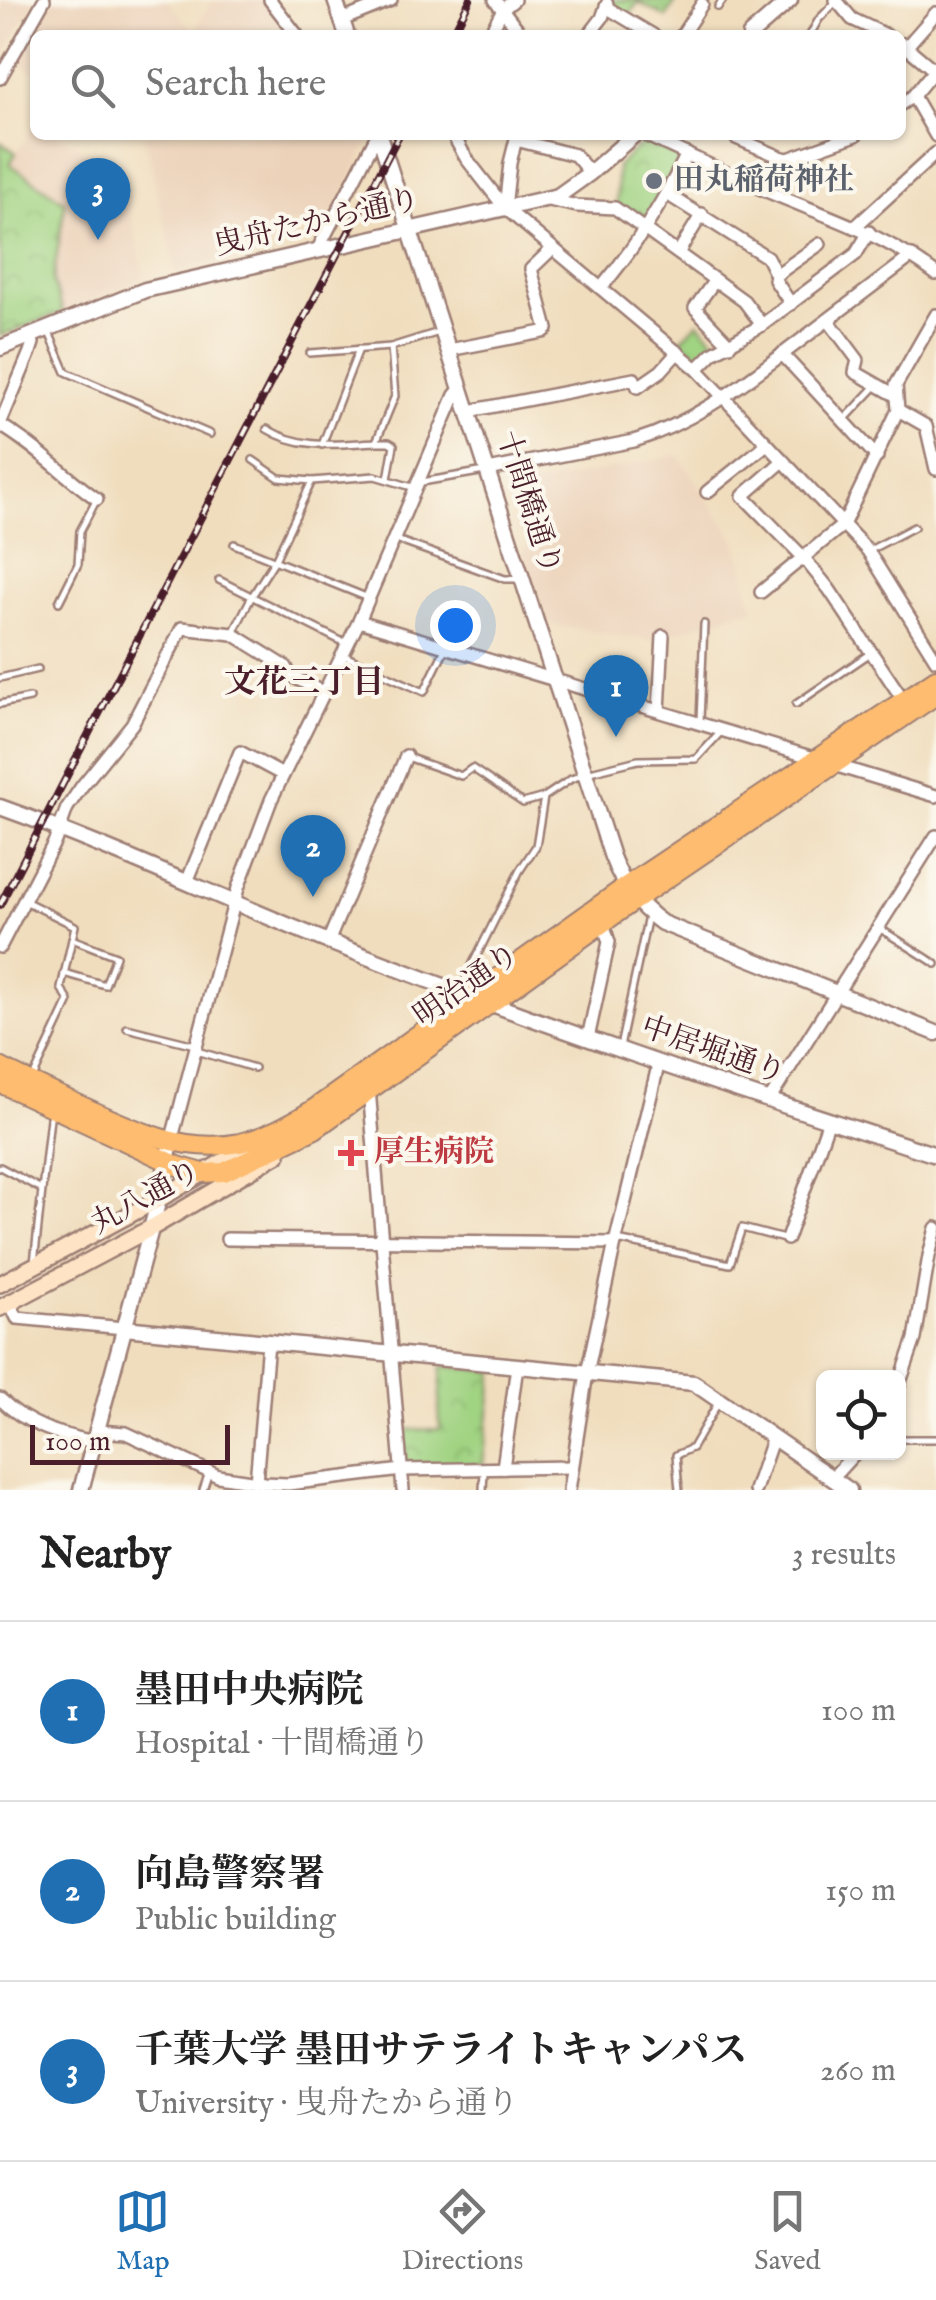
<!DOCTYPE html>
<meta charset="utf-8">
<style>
:root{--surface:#fff;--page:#f6f6f6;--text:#222;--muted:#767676;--line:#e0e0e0;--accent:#1f6fb2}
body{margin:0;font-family:"IM FELL English","Noto Serif JP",serif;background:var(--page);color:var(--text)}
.controls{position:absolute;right:30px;bottom:30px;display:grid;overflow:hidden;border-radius:15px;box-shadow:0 2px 8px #0004}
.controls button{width:90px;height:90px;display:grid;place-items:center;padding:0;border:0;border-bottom:2px solid var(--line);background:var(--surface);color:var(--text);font:50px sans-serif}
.scale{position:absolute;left:30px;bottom:25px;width:200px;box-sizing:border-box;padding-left:10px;border:5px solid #4a1f2b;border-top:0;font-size:28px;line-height:35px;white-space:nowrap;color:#4a1f2b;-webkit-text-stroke:8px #fbf7ec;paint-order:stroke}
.you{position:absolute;left:455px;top:625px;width:35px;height:35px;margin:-25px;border:8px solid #fff;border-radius:50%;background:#1a73e8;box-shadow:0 0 0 15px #1a73e833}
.badge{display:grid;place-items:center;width:65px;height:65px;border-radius:50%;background:var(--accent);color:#fff;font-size:32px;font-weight:700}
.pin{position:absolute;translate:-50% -82px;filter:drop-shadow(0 2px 5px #0008)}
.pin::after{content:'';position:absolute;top:52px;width:35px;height:30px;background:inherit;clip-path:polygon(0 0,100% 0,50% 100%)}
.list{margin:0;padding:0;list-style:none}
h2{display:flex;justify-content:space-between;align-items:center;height:130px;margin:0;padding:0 40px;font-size:42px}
h2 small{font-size:32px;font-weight:400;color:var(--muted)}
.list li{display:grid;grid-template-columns:65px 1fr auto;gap:30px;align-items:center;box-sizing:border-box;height:180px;padding:0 40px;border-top:2px solid var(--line)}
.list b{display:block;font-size:38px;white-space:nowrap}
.list p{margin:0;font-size:32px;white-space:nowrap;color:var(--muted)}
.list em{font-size:32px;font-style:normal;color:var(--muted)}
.icon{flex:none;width:55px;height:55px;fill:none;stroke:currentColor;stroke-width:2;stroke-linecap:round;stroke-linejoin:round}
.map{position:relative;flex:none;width:936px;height:1490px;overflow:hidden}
.search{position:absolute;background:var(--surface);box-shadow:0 2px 8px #0004;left:30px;right:30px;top:30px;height:110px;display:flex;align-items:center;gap:25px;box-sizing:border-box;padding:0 35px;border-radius:15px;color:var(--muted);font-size:38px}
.sheet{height:670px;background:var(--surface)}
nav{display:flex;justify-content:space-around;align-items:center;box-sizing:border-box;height:140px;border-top:2px solid var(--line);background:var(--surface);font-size:28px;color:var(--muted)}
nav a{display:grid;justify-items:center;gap:5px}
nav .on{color:var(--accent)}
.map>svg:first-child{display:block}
.built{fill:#ecd2b9}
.park{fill:url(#park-crowns);stroke:#757956;stroke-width:2.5}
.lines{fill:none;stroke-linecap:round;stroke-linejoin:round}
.service-casing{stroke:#9d7e74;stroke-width:10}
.minor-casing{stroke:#9d7e74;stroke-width:16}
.tertiary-casing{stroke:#9d7e74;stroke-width:19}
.secondary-casing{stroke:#9d7e74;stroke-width:20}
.primary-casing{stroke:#9d7e74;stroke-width:22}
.service{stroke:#fff;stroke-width:5}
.minor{stroke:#fff;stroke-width:11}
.tertiary{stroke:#fff;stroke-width:14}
.secondary{stroke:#fee4c5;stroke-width:15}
.primary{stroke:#fdbc6f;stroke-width:18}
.rail-casing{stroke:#4a1f2b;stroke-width:8}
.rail{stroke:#fbf7ec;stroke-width:4;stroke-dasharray:11;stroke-linecap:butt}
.worship-dot{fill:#6b7280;stroke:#fbf7ec;stroke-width:4}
.health-dot{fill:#e0444e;stroke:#fbf7ec;stroke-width:4}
.labels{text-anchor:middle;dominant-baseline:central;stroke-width:8;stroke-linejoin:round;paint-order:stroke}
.worship-label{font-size:30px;font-weight:bold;fill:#5b616d;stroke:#fbf7ec;text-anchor:start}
.street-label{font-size:30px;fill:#4a1f2b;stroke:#fbf7ec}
.health-label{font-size:30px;font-weight:bold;fill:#be3a42;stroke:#fbf7ec;text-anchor:start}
.neighbourhood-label{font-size:32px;font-weight:bold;fill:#4a1f2b;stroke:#fbf7ec}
</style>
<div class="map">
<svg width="936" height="1490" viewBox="0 0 936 1490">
<defs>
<pattern id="park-crowns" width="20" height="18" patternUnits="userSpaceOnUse" patternTransform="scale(2.5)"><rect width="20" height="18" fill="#a0d382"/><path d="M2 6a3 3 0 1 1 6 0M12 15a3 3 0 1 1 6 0" fill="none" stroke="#8bb570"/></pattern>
</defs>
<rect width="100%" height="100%" fill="#fbf7ec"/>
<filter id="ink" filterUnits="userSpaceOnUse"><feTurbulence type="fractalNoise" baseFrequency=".01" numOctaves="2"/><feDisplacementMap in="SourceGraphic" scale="20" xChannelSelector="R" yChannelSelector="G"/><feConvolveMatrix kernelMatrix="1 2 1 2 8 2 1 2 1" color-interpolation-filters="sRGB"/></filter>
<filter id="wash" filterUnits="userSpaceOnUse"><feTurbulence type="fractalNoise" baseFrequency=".0048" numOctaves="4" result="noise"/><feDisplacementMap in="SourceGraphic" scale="40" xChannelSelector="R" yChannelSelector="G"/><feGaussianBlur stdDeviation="2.25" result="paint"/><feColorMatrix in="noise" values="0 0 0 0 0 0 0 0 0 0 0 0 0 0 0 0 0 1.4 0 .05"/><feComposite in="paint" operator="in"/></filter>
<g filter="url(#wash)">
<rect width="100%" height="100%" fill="#f0ddbd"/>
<g class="built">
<polygon points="0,0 35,0 1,59 0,58"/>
<polygon points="52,0 106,0 114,4 117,0 166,0 194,31 213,0 265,0 291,35 35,35 35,73 17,62"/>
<polygon points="35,123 35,135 58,135 122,174 145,278 63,312 53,281 65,203 10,164"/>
<polygon points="144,135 369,135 370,140 330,219 273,226 270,251 176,271"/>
<polygon points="678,455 736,541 754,609 666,634 657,634 656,641 548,624 523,548 532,544 517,489"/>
</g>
<g class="park">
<polygon points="613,0 677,0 666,17 638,2 627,18 609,7"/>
<polygon points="645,141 678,156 680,161 647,221 640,220 617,205 617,166"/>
<polygon points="0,142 16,153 10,164 65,202 53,281 63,312 0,336"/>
<polygon points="698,322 716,342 696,362 677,344"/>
<polygon points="442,1366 494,1371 483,1464 412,1466 406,1462 402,1430 440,1429 439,1407"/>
</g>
</g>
<g filter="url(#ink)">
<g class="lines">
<g class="service-casing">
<g id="service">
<polyline points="718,7 723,0"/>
<polyline points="810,35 819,19 835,3"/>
<polyline points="48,330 66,372 210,434"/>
<polyline points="310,353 391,347"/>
<polyline points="844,420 876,386"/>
<path d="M 267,429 C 301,450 338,444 376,442"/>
<polyline points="322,445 359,349"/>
<polyline points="253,460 279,478 312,481 375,476 412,487"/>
<polyline points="388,479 394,445 389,442 376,442 395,396 391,347 439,332"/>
<polyline points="422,482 485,471"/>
<polyline points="394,539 505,579 520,579"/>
<polyline points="234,544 366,597"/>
<polyline points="868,551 914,527"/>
<polyline points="219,580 345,643"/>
<polyline points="59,602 78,564 80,531 96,501"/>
<polyline points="234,631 252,596 275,560 312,481"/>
<polyline points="345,656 424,692 445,649"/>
<polyline points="0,678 38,669"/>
<polyline points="0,704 30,698"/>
<polyline points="796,704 869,654"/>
<polyline points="700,721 704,624"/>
<polyline points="407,757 461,776 472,768 523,803 544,797 571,779 594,771 638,760 696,759 720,733"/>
<polyline points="25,901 75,926 61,988 69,1001 32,1080"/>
<polyline points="879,928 936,964"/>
<polyline points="64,973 105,985 116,956 72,939"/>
<polyline points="460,989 520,870 536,846 544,797"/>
<polyline points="127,1028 195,1045"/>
<polyline points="620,1047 648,916"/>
<polyline points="197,1051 254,1068"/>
<polyline points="0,1167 41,1189"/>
<polyline points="615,1243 622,1241 730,1264 742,1228 784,1239"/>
<polyline points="34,1263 51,1109"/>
<polyline points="898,1439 936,1439"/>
<polyline points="203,1490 208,1475"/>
<polyline points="483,1490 484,1471"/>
<polyline points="679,1490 676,1455 692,1448 718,1403"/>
</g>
</g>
<g class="minor-casing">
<g id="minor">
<polyline points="270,0 297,35"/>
<polyline points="495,0 522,35"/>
<polyline points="836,0 852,19 886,35"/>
<polyline points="606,7 653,35"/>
<polyline points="342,20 391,0"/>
<polyline points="489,35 503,9 514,0"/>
<polyline points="589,35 602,18 607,4"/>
<polyline points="682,35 702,4"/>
<polyline points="903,44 934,70"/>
<polyline points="907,46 936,13"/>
<polyline points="0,78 44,0"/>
<polyline points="913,96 936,136"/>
<polyline points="901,104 913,96 936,68"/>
<polyline points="453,135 466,158 505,208 697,369 868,551 936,660"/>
<path d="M 645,135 C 687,154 729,175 771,193 C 831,218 883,234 936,274"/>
<polyline points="737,135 736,138 783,158"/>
<polyline points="516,140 575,155 590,173"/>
<polyline points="768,191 783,158 788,159 856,135"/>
<polyline points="667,194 767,257 776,275 775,280 791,304"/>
<polyline points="549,200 577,206 615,208 744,301 762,325"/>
<polyline points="505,208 510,163 517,135"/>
<polyline points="855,227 936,153"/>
<polyline points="317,251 377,135"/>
<polyline points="678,253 702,214"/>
<polyline points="776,275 820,244"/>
<polyline points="715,280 695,308 730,345"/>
<path d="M 601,288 C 636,247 663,202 687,154"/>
<polyline points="828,320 858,360 855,372 895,395"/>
<polyline points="449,350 543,332 547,329 531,269 552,249"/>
<polyline points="782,354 877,457"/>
<polyline points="697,369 713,353 762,325 856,254 869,232"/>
<polyline points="898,410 926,426 936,469"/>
<polyline points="469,411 634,379 638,387 661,371 678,352"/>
<polyline points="0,424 30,352 33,343 30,336"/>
<path d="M 0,425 C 35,445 64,476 97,499"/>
<polyline points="783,461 743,496 804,558 829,589 904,701"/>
<path d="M 488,470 L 634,441 C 693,423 740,386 788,350 C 829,319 871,287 912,256"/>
<polyline points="707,492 767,444"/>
<polyline points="761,592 843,525 898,410 896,385 936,315"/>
<polyline points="359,621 817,759"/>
<polyline points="659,711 663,636"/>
<polyline points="834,765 936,796"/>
<polyline points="187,882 240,752 283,775"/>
<polyline points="328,942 406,756"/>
<polyline points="0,947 55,841 67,808 82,786 132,724 182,628 233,634 286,667 290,675 324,693"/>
<polyline points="588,1038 609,942 603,923"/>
<polyline points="369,1089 403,1490"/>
<polyline points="770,1099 936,836"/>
<polyline points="171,1142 238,888 271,800 359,621 455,395 462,387"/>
<polyline points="227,1239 615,1243"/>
<polyline points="787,1239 829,1120"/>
<polyline points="10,1303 17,1318 124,1328"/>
<polyline points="898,1388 915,1339 929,1256 936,1228"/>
<path d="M 0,1399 C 27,1425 58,1435 95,1442"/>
<polyline points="98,1431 126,1433 218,1476 264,1483 288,1484 402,1470 572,1467"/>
<polyline points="503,1468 517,1366"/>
<polyline points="833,1477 856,1452"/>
<polyline points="256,1482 268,1342"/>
<polyline points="569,1490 587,1373 615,1243 659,1062"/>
<polyline points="755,1490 773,1437"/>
</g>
</g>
<g class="tertiary-casing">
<g id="tertiary">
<polyline points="335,0 347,35"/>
<polyline points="750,35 790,0"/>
<path d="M 379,135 L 612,857 C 623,885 637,905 662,923 L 936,1033"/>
<polyline points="0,348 145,290 558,196 590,173 634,135"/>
<path d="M 0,807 C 112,847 219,898 329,942 C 528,1021 732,1089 936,1155"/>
<polyline points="124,1328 694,1383 849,1490"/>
<polyline points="81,1490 159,1199 171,1142"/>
</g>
</g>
<g class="secondary-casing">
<g id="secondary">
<polyline points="0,1284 159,1199 255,1143"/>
<polyline points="0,1308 151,1228 278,1154"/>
</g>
</g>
<g class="primary-casing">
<g id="primary">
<path d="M 0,1067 C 28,1081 56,1094 84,1107 C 134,1130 184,1154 240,1143 C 266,1137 288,1125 311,1111 L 625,887 L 936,679"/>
<polyline points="0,1083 178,1166 203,1173 224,1172 315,1129 635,900 936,695"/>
</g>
</g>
<use href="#service" class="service"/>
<use href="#minor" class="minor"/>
<use href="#tertiary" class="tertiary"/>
<use href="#secondary" class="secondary"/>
<use href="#primary" class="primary"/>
<g class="rail-casing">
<g id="rail">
<polyline points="452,35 470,0"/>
<polyline points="0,905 399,135"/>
</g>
</g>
<use href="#rail" class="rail"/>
</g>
</g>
<circle class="worship-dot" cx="654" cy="181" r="10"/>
<path class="health-dot" d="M346 1138h10v10h10v10h-10v10h-10v-10h-10v-10h10z"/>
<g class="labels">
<g class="worship-label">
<text x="674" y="181">田丸稲荷神社</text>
</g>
<g class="street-label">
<text transform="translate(317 223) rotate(-13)">曳舟たから通り</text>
<text transform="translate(528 503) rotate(72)">十間橋通り</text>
<text transform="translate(467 986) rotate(-35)">明治通り</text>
<text transform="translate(713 1051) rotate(19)">中居堀通り</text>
<text transform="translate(146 1198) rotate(-29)">丸八通り</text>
</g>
<g class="health-label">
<text x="374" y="1153">厚生病院</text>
</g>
<g class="neighbourhood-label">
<text x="304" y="683">文花三丁目</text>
</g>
</g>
</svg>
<div class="controls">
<button><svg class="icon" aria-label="locate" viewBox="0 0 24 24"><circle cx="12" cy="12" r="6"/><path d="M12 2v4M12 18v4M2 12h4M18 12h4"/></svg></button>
</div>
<div class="scale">100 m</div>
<div class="you"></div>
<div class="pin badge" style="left:616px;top:737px">1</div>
<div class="pin badge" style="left:313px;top:897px">2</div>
<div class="pin badge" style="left:98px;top:240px">3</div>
<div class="search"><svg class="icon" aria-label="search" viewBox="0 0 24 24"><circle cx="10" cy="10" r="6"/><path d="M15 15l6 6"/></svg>Search here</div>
</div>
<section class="sheet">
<h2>Nearby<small>3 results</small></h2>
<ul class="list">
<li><span class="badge">1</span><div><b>墨田中央病院</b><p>Hospital · 十間橋通り</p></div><em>100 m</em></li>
<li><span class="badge">2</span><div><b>向島警察署</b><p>Public building</p></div><em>150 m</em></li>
<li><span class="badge">3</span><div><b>千葉大学 墨田サテライトキャンパス</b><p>University · 曳舟たから通り</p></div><em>260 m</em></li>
</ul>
</section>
<nav>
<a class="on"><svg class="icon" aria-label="map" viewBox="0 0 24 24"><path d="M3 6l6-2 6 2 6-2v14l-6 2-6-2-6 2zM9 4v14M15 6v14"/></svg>Map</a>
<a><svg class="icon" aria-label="directions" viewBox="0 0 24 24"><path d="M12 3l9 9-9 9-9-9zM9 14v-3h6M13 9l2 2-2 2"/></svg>Directions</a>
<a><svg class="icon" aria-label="saved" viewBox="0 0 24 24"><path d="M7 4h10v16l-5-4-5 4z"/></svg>Saved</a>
</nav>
